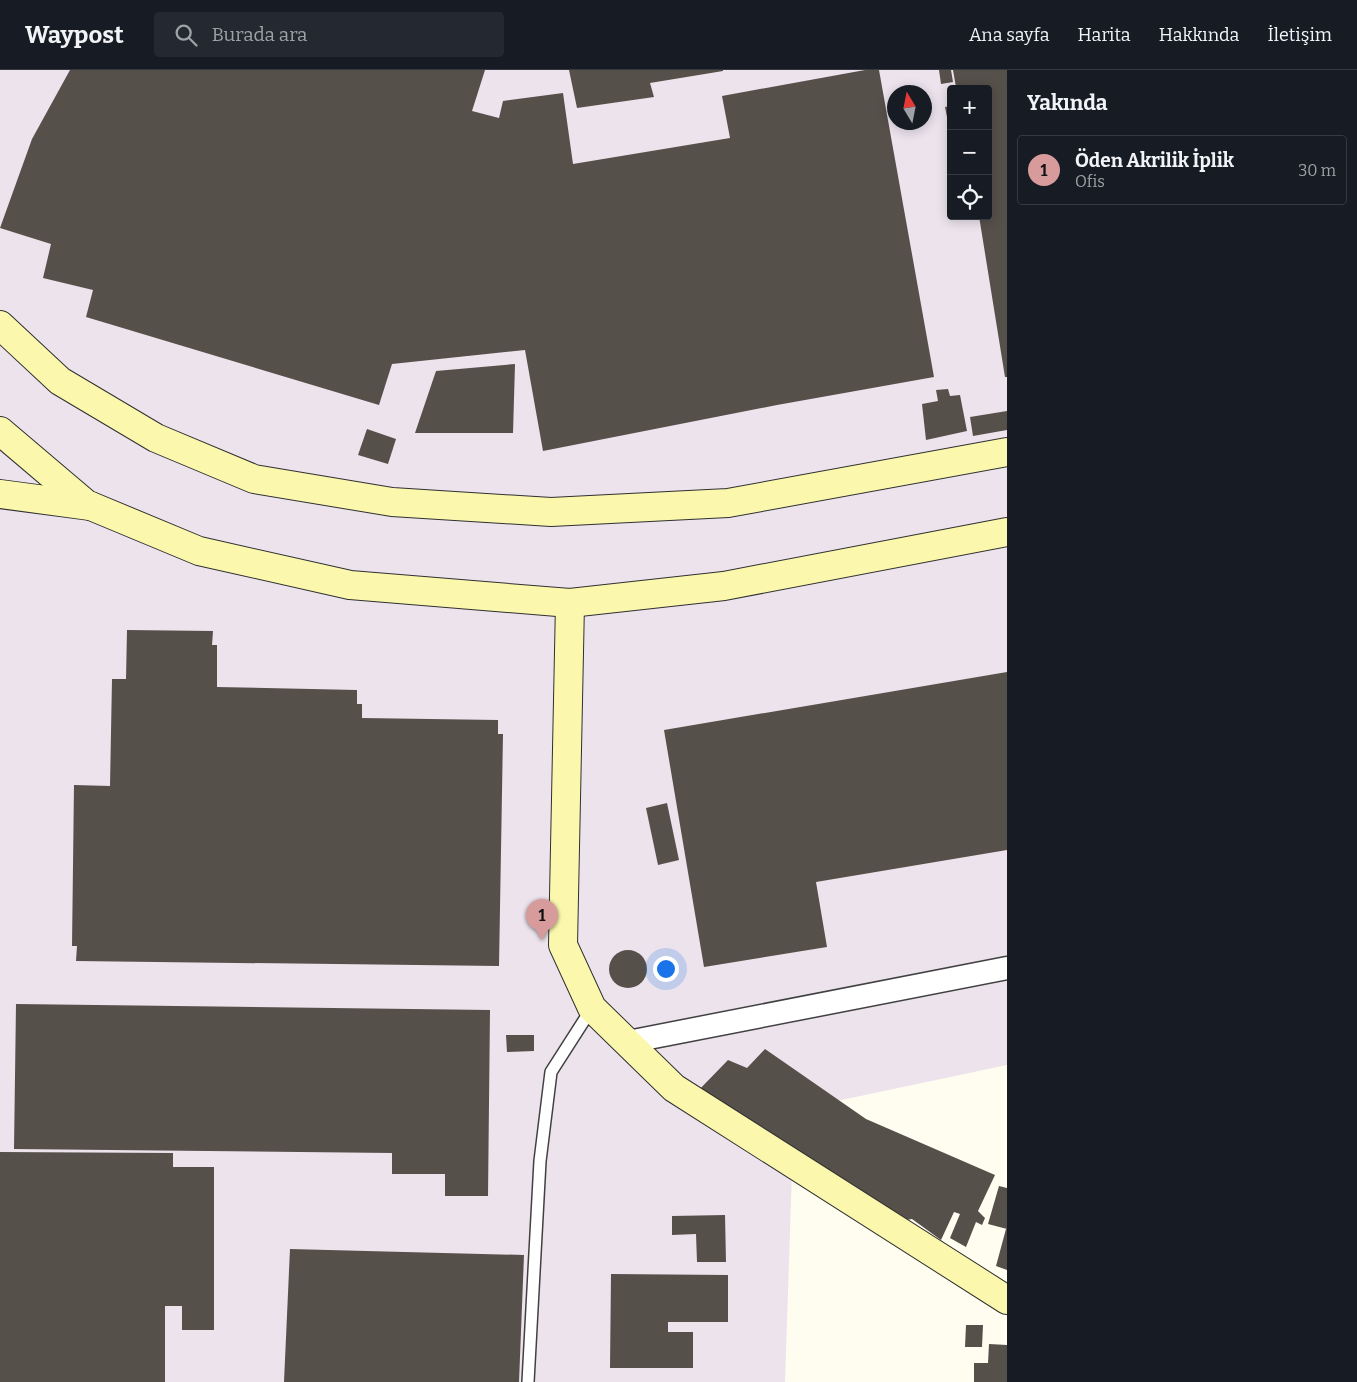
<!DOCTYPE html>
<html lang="tr">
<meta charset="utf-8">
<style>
:root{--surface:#171b24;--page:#242831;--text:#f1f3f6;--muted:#9ea1a6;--line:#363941;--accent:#d89b9b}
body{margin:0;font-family:Bitter,serif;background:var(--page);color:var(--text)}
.controls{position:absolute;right:15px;top:15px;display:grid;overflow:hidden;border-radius:5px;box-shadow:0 2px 12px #0003}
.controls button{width:45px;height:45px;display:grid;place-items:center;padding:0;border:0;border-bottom:1px solid var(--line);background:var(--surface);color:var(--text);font:25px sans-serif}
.compass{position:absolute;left:887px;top:15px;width:45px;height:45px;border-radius:50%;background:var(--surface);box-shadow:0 2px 12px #0003;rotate:350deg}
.you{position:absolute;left:665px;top:898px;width:18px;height:18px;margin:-12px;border:4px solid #fff;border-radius:50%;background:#1a73e8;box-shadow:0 0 0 8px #1a73e833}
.badge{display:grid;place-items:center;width:32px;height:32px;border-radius:50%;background:var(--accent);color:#111;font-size:16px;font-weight:700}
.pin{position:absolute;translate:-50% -41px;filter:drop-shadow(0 1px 2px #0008)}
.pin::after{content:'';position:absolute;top:26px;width:18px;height:15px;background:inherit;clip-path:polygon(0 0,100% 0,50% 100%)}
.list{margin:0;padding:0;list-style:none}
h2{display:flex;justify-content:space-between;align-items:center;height:65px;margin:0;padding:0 20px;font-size:21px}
h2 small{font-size:16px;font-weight:400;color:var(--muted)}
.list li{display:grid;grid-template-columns:32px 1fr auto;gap:15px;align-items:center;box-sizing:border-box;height:70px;margin:0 10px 10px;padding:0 10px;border:1px solid var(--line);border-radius:5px}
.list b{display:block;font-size:19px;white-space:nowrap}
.list p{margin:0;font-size:16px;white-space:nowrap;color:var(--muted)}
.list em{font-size:16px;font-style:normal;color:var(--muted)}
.icon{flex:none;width:28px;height:28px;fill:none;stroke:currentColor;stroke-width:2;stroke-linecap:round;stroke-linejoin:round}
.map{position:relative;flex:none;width:1007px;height:1312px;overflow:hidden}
header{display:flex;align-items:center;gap:30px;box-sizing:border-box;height:70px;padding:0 25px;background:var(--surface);border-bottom:1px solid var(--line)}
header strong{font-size:24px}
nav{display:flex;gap:28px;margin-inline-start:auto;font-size:18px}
.search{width:350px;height:45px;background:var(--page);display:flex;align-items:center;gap:12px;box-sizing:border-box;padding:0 18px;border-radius:5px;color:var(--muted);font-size:19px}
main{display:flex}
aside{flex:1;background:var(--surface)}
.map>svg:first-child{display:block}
.industrial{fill:#ece3ec;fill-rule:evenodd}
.building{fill:#56504b}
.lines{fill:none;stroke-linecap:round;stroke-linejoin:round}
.lane-casing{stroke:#414141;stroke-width:14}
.street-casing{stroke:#414141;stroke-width:25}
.secondary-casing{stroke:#303030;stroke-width:30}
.lane{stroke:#fff;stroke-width:11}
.street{stroke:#fff;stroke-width:22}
.secondary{stroke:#fbf8ae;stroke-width:28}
</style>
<header>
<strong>Waypost</strong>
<div class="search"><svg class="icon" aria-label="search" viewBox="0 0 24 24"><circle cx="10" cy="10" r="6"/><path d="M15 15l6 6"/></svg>Burada ara</div>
<nav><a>Ana sayfa</a><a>Harita</a><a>Hakkında</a><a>İletişim</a></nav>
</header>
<main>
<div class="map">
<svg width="1007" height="1312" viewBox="0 0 1007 1312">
<rect width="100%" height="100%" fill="#fefdf0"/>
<path class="industrial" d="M 0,0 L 1007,0 L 1007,995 L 794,1040 L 785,1312 L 0,1312 ZM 951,19 L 988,19 L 988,146 L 951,146 ZM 894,22 L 924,22 L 924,52 L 894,52 Z"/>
<g class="building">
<polygon points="70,0 485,0 472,41 499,48 503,31 563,23 573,94 730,68 722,26 865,0 879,0 934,307 777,335 543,381 525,280 392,294 379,335 86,247 93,220 43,208 51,174 0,158 32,69"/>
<polygon points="569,0 723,0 723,1 650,13 654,27 577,38"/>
<polygon points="939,0 951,0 953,12 941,14"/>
<polygon points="953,0 1007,0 1007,307 1005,307 979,146 988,146 988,19 958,19 958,17 956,17"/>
<polygon points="951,36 951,62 950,62 945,37"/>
<polygon points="515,294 513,363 415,363 436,301"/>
<polygon points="948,319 950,326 960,325 967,361 926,370 922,334 938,331 936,320"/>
<polygon points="1007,341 1007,360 973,366 970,347"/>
<polygon points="367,359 396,369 388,394 358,385"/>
<polygon points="127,560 213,561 212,575 217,575 217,617 357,620 357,634 362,634 362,648 498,650 498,664 503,664 499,896 76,891 77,876 72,876 74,715 110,716 112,609 126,609"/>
<polygon points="1007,602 1007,780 816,812 827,877 704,897 664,660"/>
<polygon points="667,733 679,790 658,795 646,738"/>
<circle cx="628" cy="899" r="19"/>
<polygon points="16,934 490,940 488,1126 445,1126 445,1104 392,1104 392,1083 14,1079"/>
<polygon points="506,965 534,965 534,981 507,982"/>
<polygon points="765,979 866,1049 995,1105 978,1141 985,1148 982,1155 976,1152 966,1177 950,1168 960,1144 954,1142 941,1170 912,1149 895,1152 695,1024 728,990 747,998"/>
<polygon points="0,1082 173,1083 173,1097 214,1097 214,1260 182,1260 182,1236 165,1236 165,1312 0,1312"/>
<polygon points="999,1116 1007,1118 1007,1159 988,1154"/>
<polygon points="725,1145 726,1192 697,1192 696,1164 672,1165 672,1146"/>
<polygon points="1006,1159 1007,1159 1007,1200 996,1196"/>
<polygon points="290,1179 524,1185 519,1312 284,1312"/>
<polygon points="611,1204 728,1205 728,1252 668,1252 668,1262 693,1262 693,1298 610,1298"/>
<polygon points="966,1255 983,1255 982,1277 965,1277"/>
<polygon points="989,1274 1007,1275 1007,1312 974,1312 974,1293 988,1293"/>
</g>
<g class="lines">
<g class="lane-casing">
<polyline id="lane" points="528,1312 540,1091 551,1002 592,938"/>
</g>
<g class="street-casing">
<polyline id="street" points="628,972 1007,898"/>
</g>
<g class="secondary-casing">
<g id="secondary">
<polyline points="0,255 60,311 156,368 254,409 392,432 551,442 728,433 1007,382"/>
<polyline points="0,361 86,434 199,481 350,515 570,533 724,516 1007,462"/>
<polyline points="0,424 90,436"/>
<polyline points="570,533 563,875 592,938 674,1018 1007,1230"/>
</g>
</g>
<use href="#lane" class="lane"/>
<use href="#street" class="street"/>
<use href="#secondary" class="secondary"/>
</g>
</svg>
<div class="controls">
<button>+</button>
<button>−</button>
<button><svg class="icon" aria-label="locate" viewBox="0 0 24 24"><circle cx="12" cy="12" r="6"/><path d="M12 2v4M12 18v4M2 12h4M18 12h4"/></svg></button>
</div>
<svg class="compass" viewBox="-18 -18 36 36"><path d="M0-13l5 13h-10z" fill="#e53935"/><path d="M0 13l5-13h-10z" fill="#9ea1a6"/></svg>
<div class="you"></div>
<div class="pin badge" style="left:542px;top:870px">1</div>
</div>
<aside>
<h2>Yakında<small></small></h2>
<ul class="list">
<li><span class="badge">1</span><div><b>Öden Akrilik İplik</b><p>Ofis</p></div><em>30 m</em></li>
</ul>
</aside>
</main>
